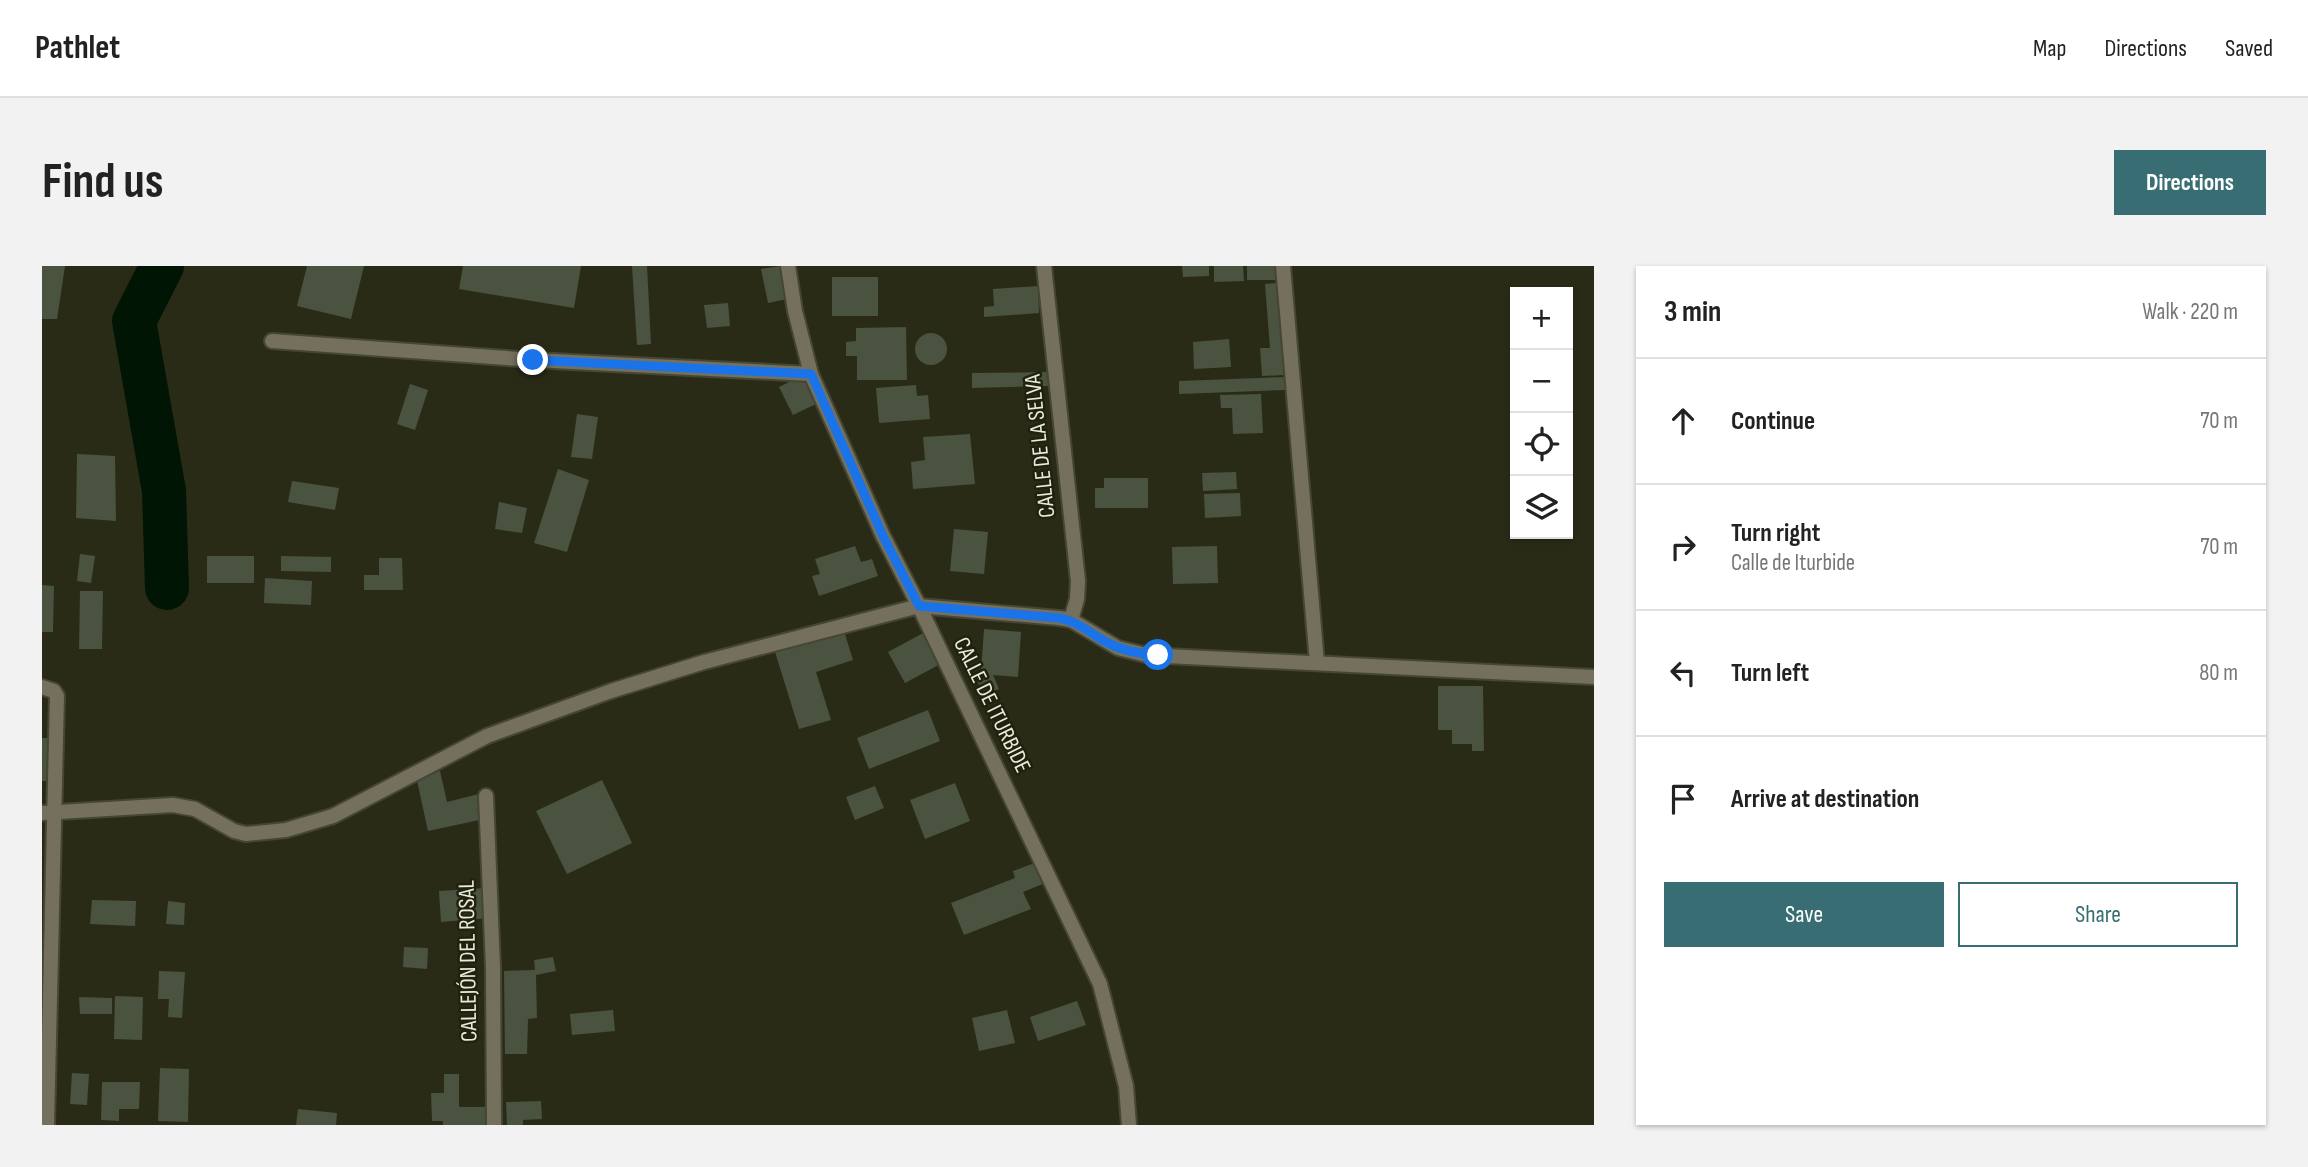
<!DOCTYPE html>
<meta charset="utf-8">
<style>
:root{--surface:#fff;--page:#f2f2f2;--text:#222;--muted:#767676;--line:#e0e0e0;--accent:#386e73}
body{margin:0;font-family:"Sofia Sans Condensed",sans-serif;background:var(--page);color:var(--text)}
.controls{position:absolute;right:21px;top:21px;display:grid;overflow:hidden;border-radius:0px;box-shadow:0 2px 5px #0004}
.controls button{width:63px;height:63px;display:grid;place-items:center;padding:0;border:0;border-bottom:2px solid var(--line);background:var(--surface);color:var(--text);font:35px sans-serif}
.stop{position:absolute;width:21px;height:21px;margin:-16px;border:5px solid #1a73e8;border-radius:50%;background:#fff}
.stop.end{background:#1a73e8;border-color:#fff;box-shadow:0 2px 7px #0008}
.list{margin:0;padding:0;list-style:none}
h2{display:flex;justify-content:space-between;align-items:center;height:91px;margin:0;padding:0 28px;font-size:30px}
h2 small{font-size:23px;font-weight:400;color:var(--muted)}
.list li{display:grid;grid-template-columns:46px 1fr auto;gap:21px;align-items:center;box-sizing:border-box;height:126px;padding:0 28px;border-top:2px solid var(--line)}
.list b{display:block;font-size:26px;white-space:nowrap}
.list p{margin:0;font-size:23px;white-space:nowrap;color:var(--muted)}
.list em{font-size:23px;font-style:normal;color:var(--muted)}
.actions{display:flex;gap:14px;padding:21px 28px}
.actions a{flex:1;padding:16px 0;border:2px solid var(--accent);border-radius:0px;text-align:center;font-size:24px;color:var(--accent)}
.actions .main{background:var(--accent);color:#fff}
.icon{flex:none;width:38px;height:38px;fill:none;stroke:currentColor;stroke-width:2;stroke-linecap:round;stroke-linejoin:round}
.map{position:relative;flex:none;width:1552px;height:859px;overflow:hidden;border-radius:0px}
header{display:flex;align-items:center;gap:42px;box-sizing:border-box;height:98px;padding:0 35px;background:var(--surface);border-bottom:2px solid var(--line)}
header strong{font-size:33px}
nav{display:flex;gap:38px;margin-inline-start:auto;font-size:24px}
.intro{display:flex;align-items:center;justify-content:space-between;box-sizing:border-box;height:168px;padding:0 42px}
h1{margin:0;font-size:49px}
.button{padding:18px 32px;border-radius:0px;background:var(--accent);color:#fff;font-size:24px;font-weight:700}
main{display:flex;gap:42px;padding:0 42px}
aside{flex:1;background:var(--surface);border-radius:0px;box-shadow:0 2px 5px #0004}
.map>svg:first-child{display:block}
.lines{fill:none;stroke-linecap:round;stroke-linejoin:round}
.river{stroke:#001504;stroke-width:44}
.building{fill:#49533f}
.street-casing{stroke:#454633;stroke-width:18}
.street{stroke:#75705e;stroke-width:14}
.route{stroke:#1a73e8;stroke-width:9}
.labels{text-anchor:middle;dominant-baseline:central;stroke-width:5;stroke-linejoin:round;paint-order:stroke}
.street-label{font-size:23px;fill:#eaebdf;stroke:#20220e}
</style>
<header>
<strong>Pathlet</strong>
<nav><a>Map</a><a>Directions</a><a>Saved</a></nav>
</header>
<div class="intro"><h1>Find us</h1><a class="button">Directions</a></div>
<main>
<div class="map">
<svg width="1552" height="859" viewBox="0 0 1552 859">
<rect width="100%" height="100%" fill="#2a2b17"/>
<g class="lines">
<polyline class="river" points="120,0 92,55 122,225 125,322"/>
</g>
<g class="building">
<polygon points="0,0 23,0 15,53 0,53"/>
<polygon points="265,0 322,0 309,53 255,40"/>
<polygon points="421,0 539,0 532,42 417,23"/>
<polygon points="590,0 605,0 609,78 595,79"/>
<polygon points="739,0 745,33 726,37 719,3"/>
<polygon points="1140,0 1167,0 1167,10 1141,11"/>
<polygon points="1172,0 1201,0 1202,15 1172,16"/>
<rect x="1205" y="0" width="28" height="14"/>
<rect x="790" y="11" width="46" height="39"/>
<polygon points="1235,17 1242,109 1220,110 1218,82 1228,82 1223,18"/>
<polygon points="996,20 997,47 942,51 942,41 952,40 951,23"/>
<polygon points="686,37 688,60 665,62 662,39"/>
<polygon points="864,61 865,114 815,114 815,90 804,90 804,76 814,75 814,62"/>
<circle cx="889" cy="83" r="16"/>
<polygon points="1187,73 1189,101 1152,103 1151,76"/>
<polygon points="1007,106 1007,120 930,122 930,107"/>
<polygon points="762,109 776,137 751,149 737,121"/>
<polygon points="1243,111 1244,124 1137,128 1137,115"/>
<polygon points="368,118 386,124 373,164 355,158"/>
<polygon points="874,119 875,130 886,129 888,153 837,157 834,122"/>
<polygon points="1219,128 1221,167 1191,168 1190,142 1179,142 1178,129"/>
<polygon points="535,148 556,151 550,193 529,191"/>
<polygon points="928,168 933,218 871,223 869,196 883,194 881,171"/>
<polygon points="35,188 73,190 74,255 34,252"/>
<polygon points="516,203 547,214 525,286 492,277"/>
<polygon points="1194,206 1195,223 1161,225 1160,207"/>
<polygon points="1062,212 1106,212 1106,242 1053,242 1053,222 1062,222"/>
<polygon points="250,215 297,222 293,244 246,236"/>
<polygon points="1198,227 1199,250 1163,252 1162,228"/>
<polygon points="457,236 485,242 480,267 453,263"/>
<polygon points="912,263 946,266 942,308 908,305"/>
<polygon points="813,280 819,296 830,293 836,310 777,330 770,310 778,308 773,293"/>
<polygon points="1175,280 1176,317 1131,318 1130,281"/>
<polygon points="38,288 53,290 49,317 35,315"/>
<rect x="165" y="290" width="47" height="27"/>
<polygon points="239,290 289,291 289,306 239,305"/>
<polygon points="337,292 360,292 361,324 322,324 322,309 337,309"/>
<polygon points="223,312 270,315 269,339 222,337"/>
<polygon points="0,319 12,320 11,366 0,366"/>
<polygon points="38,325 61,325 60,383 37,383"/>
<polygon points="942,363 979,366 976,411 951,409 957,423 942,430 932,408 939,406"/>
<polygon points="802,365 811,394 774,406 789,454 757,463 733,386"/>
<polygon points="885,365 902,396 863,417 846,386"/>
<polygon points="1396,420 1441,420 1442,485 1430,485 1430,478 1410,478 1410,464 1396,464"/>
<polygon points="886,444 898,475 827,503 815,472"/>
<rect x="0" y="472" width="5" height="43"/>
<polygon points="398,505 405,536 437,528 442,553 386,565 374,510"/>
<polygon points="560,514 590,577 525,608 494,545"/>
<polygon points="913,517 928,555 883,573 868,534"/>
<polygon points="833,520 842,542 813,554 804,531"/>
<polygon points="995,596 1003,617 981,626 989,643 922,669 909,637 973,612 971,605"/>
<polygon points="445,622 447,652 399,656 397,625"/>
<polygon points="50,634 94,635 93,660 48,658"/>
<polygon points="126,635 143,637 142,659 124,658"/>
<polygon points="362,681 386,682 385,703 361,701"/>
<polygon points="511,691 514,705 494,709 495,752 486,753 485,788 463,788 462,705 493,704 492,694"/>
<polygon points="117,705 143,706 140,752 126,751 127,733 116,733"/>
<polygon points="73,730 101,731 100,774 72,773"/>
<polygon points="37,731 70,732 70,748 38,748"/>
<polygon points="1035,735 1044,759 996,775 988,751"/>
<polygon points="571,744 573,765 530,769 528,748"/>
<polygon points="965,744 973,777 937,785 930,752"/>
<polygon points="118,802 147,803 146,856 116,855"/>
<polygon points="30,807 47,808 45,839 28,838"/>
<polygon points="402,808 417,808 417,841 445,841 445,859 401,859 401,855 390,855 389,827 402,827"/>
<polygon points="60,816 98,816 97,843 77,843 77,855 59,854"/>
<polygon points="499,835 500,853 481,854 481,859 465,859 464,836"/>
<polygon points="256,843 295,847 294,859 254,859"/>
</g>
<g class="lines">
<g class="street-casing">
<g id="street">
<polyline points="746,0 753,45 769,108 841,270 877,340 1058,718 1084,820 1087,859"/>
<polyline points="1002,0 1036,315 1035,333 1029,354"/>
<polyline points="1241,0 1275,397"/>
<polyline points="230,75 491,94 769,108"/>
<polyline points="0,421 12,425 15,430 5,859"/>
<polyline points="444,530 451,701 452,859"/>
<polyline points="0,547 131,539 153,543 192,565 204,568 244,564 291,550 445,470 569,425 662,396 877,340 1017,352 1029,354 1076,382 1104,389 1552,411"/>
</g>
</g>
<use href="#street" class="street"/>
</g>
<g class="lines">
<path class="route" d="M 491,94 L 769,108 L 841,270 L 877,340 L 1017,352 C 1034,355 1047,366 1062,375 C 1078,384 1098,388 1116,389"/>
</g>
<g class="labels">
<g class="street-label">
<text transform="translate(998 180) rotate(-96)">CALLE DE LA SELVA</text>
<text transform="translate(950 439) rotate(64)">CALLE DE ITURBIDE</text>
<text transform="translate(426 695) rotate(-91)">CALLEJÓN DEL ROSAL</text>
</g>
</g>
</svg>
<div class="controls">
<button>+</button>
<button>−</button>
<button><svg class="icon" aria-label="locate" viewBox="0 0 24 24"><circle cx="12" cy="12" r="6"/><path d="M12 2v4M12 18v4M2 12h4M18 12h4"/></svg></button>
<button><svg class="icon" aria-label="layers" viewBox="0 0 24 24"><path d="M12 4l9 5-9 5-9-5zM3 14l9 5 9-5"/></svg></button>
</div>
<div class="stop" style="left:1116px;top:389px"></div>
<div class="stop end" style="left:491px;top:94px"></div>
</div>
<aside>
<h2>3 min<small>Walk · 220 m</small></h2>
<ul class="list">
<li><svg class="icon" aria-label="ahead" viewBox="0 0 24 24"><path d="M12 20V5M6 11l6-6 6 6"/></svg><div><b>Continue</b></div><em>70 m</em></li>
<li><svg class="icon" aria-label="right" viewBox="0 0 24 24"><path d="M7 20v-9h11M14 6l5 5-5 5"/></svg><div><b>Turn right</b><p>Calle de Iturbide</p></div><em>70 m</em></li>
<li><svg class="icon" aria-label="left" viewBox="0 0 24 24"><path d="M17 20v-9H6M10 6l-5 5 5 5"/></svg><div><b>Turn left</b></div><em>80 m</em></li>
<li><svg class="icon" aria-label="arrive" viewBox="0 0 24 24"><path d="M6 21V4h12l-3 4 3 4H6"/></svg><div><b>Arrive at destination</b></div></li>
</ul>
<div class="actions"><a class="main">Save</a><a>Share</a></div>
</aside>
</main>
